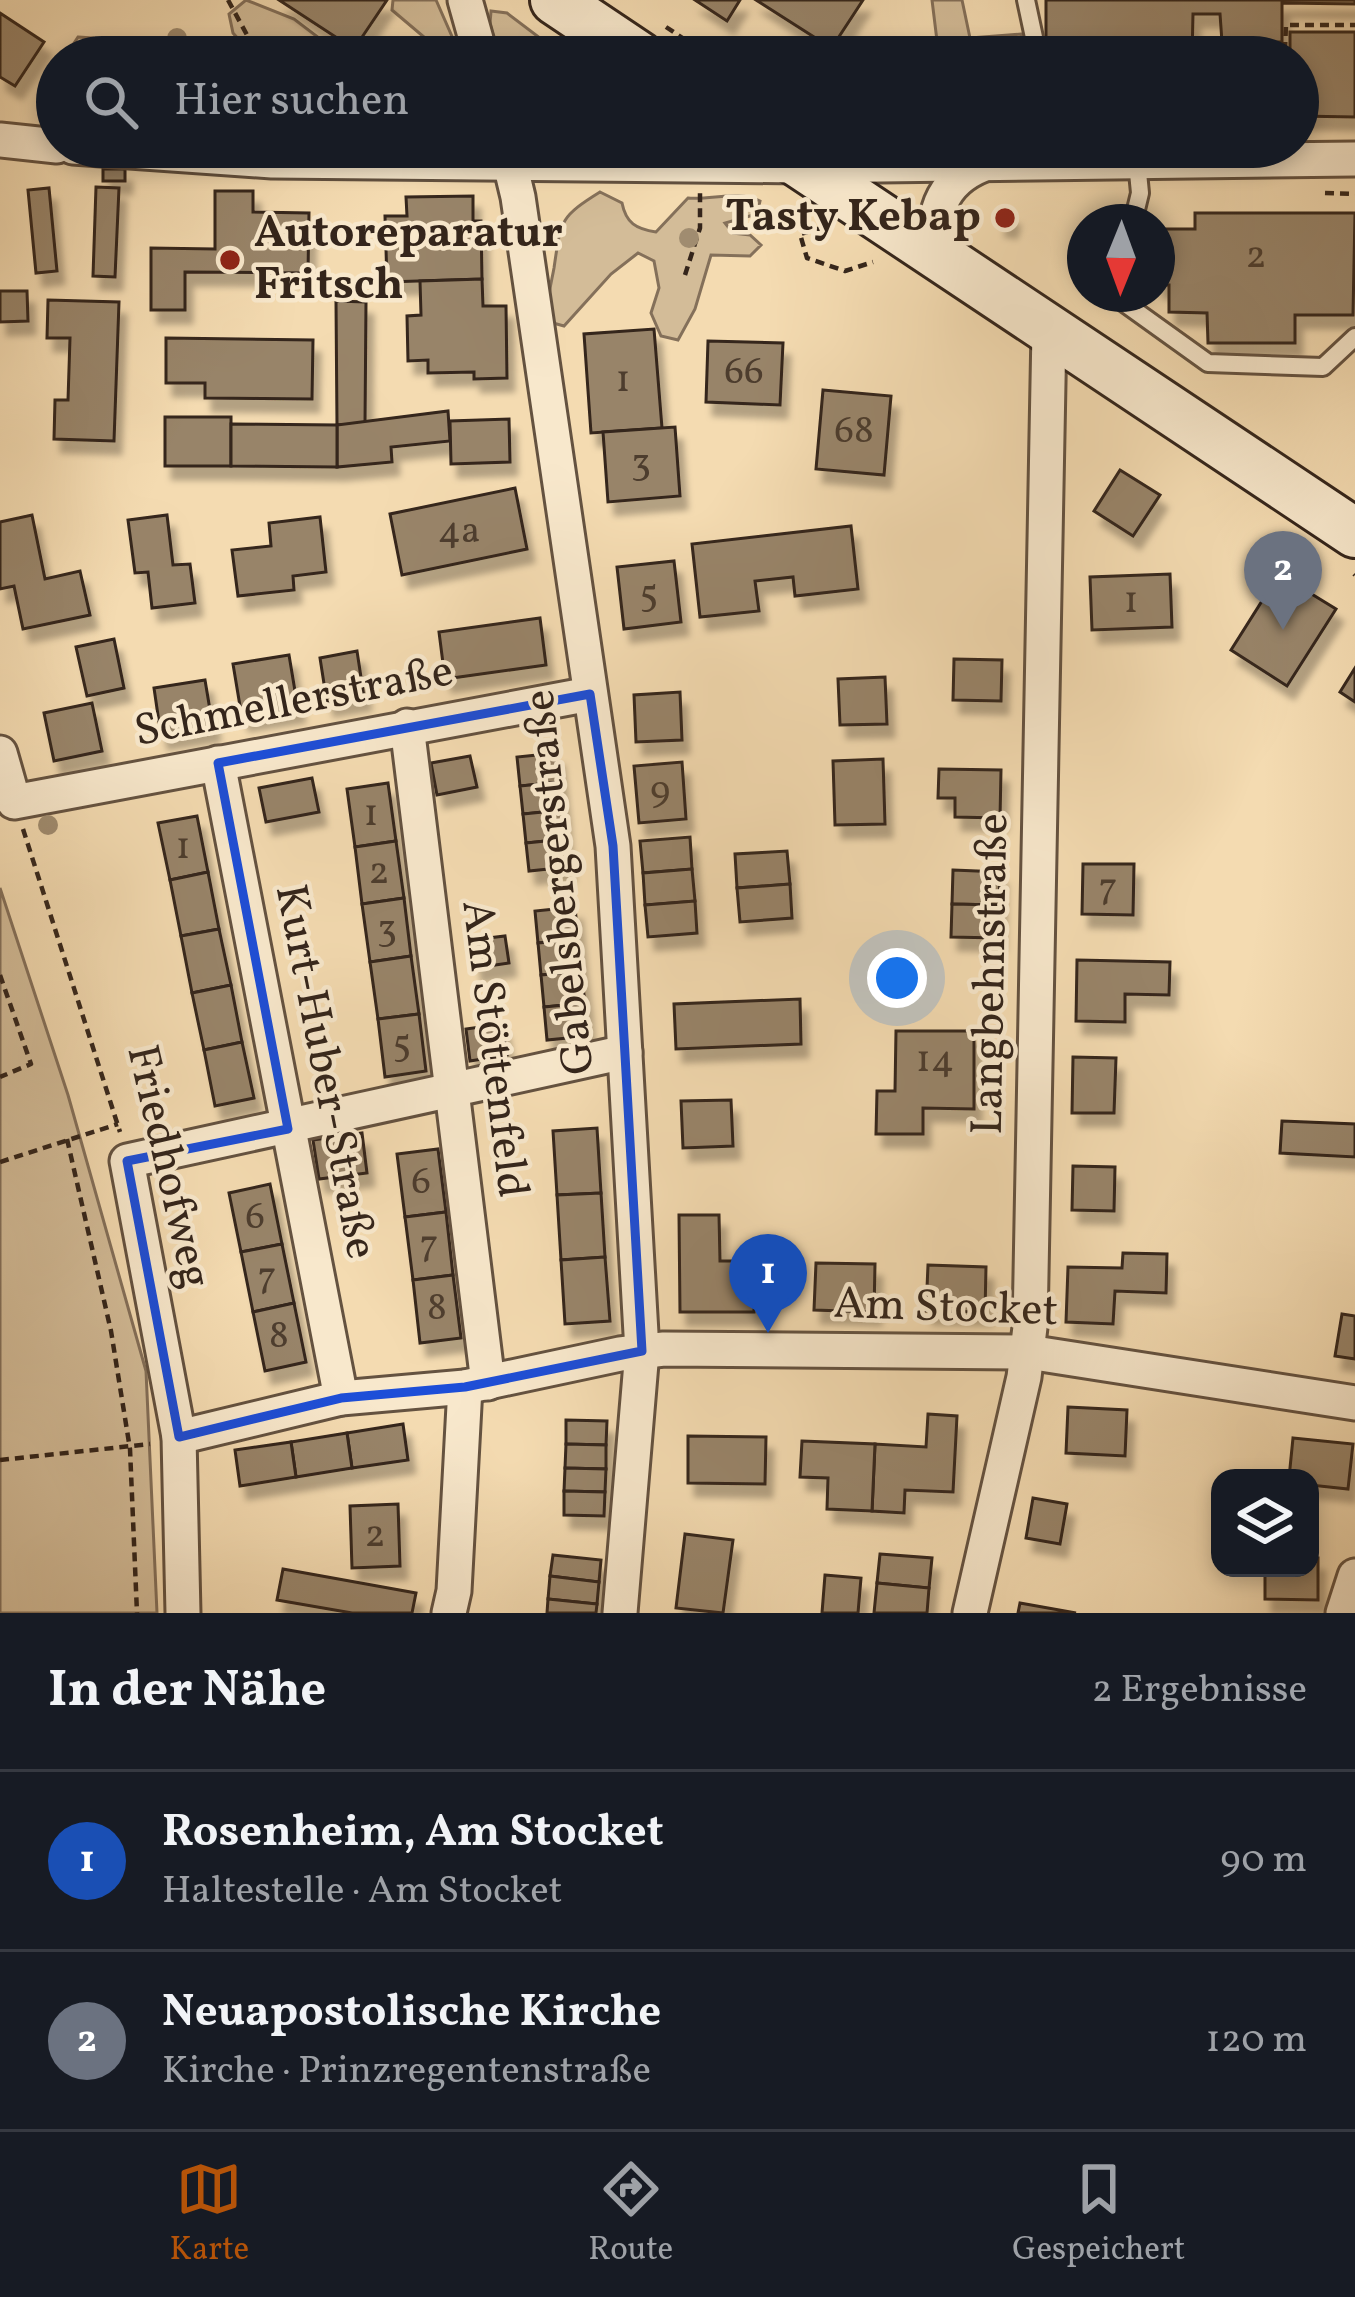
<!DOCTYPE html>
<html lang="de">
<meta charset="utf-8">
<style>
:root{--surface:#171b24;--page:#242831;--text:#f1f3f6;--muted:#9ea1a6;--line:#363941;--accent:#b45309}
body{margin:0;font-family:Vollkorn,serif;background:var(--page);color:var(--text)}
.controls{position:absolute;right:36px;bottom:36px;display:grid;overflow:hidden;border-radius:24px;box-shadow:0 6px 18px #0003}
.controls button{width:108px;height:108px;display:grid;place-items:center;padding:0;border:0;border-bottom:3px solid var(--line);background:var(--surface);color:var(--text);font:60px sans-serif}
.compass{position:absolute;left:1067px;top:204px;width:108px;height:108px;border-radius:50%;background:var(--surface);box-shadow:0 6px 18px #0003;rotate:181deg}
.you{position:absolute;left:897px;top:978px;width:42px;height:42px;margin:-30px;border:9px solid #fff;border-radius:50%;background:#1a73e8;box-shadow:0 0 0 18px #1a73e833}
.badge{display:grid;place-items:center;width:78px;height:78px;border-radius:50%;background:var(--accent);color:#fff;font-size:39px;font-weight:700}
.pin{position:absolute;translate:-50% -99px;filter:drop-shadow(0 3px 6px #0008)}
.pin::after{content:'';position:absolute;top:63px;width:42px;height:36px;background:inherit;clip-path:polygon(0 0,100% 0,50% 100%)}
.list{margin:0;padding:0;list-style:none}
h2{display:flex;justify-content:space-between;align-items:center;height:156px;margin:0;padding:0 48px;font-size:51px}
h2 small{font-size:39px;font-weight:400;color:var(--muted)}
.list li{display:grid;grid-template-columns:78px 1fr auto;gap:36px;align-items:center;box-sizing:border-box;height:180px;padding:0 48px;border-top:3px solid var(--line)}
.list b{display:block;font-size:45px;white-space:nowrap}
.list p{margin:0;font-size:39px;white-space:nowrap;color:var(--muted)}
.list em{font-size:39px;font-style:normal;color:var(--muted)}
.icon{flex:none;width:66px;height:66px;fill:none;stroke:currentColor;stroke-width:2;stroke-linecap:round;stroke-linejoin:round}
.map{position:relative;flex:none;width:1355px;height:1613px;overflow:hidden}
.search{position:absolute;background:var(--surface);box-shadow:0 6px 18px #0003;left:36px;right:36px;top:36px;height:132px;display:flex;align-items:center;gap:30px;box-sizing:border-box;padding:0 42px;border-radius:66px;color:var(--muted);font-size:45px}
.sheet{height:516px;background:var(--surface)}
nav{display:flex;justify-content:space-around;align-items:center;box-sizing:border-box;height:168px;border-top:3px solid var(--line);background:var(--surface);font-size:33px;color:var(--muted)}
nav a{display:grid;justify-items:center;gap:6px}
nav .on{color:var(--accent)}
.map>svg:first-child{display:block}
.green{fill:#d3bc98;stroke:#84705a;stroke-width:3}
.building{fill:#988469;stroke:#34251b;stroke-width:3;filter:url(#shadow)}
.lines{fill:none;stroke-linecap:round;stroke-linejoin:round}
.service-casing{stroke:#645240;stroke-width:22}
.minor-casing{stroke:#645240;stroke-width:39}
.secondary-casing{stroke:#34251b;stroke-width:54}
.path{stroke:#34251b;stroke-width:4.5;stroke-dasharray:9 6;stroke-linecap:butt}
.service{stroke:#f8e8cc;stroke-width:16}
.minor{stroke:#f8e8cc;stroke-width:33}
.secondary{stroke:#f8e8cc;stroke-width:48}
.tree{fill:#a08c70}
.marked{fill:none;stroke:#1d4ed8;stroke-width:9;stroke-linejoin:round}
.poi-dot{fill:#8f2418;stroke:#f8e8cc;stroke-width:4.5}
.labels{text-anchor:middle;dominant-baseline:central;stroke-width:9;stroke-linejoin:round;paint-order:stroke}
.number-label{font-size:39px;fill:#4d3d2e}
.poi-label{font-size:45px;font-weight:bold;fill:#34251b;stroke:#f8e8cc;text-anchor:end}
.street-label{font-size:45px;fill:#34251b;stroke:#f8e8cc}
</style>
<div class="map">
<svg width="1355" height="1613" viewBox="0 0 1355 1613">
<defs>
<filter id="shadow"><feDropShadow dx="7" dy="13" stdDeviation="3" flood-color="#0004"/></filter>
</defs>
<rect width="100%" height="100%" fill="#f4dbb1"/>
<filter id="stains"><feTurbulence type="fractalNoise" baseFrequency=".00167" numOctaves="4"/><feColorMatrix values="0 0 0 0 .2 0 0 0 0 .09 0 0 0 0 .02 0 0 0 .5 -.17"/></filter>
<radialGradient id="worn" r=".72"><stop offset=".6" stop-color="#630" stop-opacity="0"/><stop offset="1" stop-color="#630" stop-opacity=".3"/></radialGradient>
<g class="green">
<polygon points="246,0 294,19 344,57 254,57 233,33 229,14"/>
<polygon points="393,0 436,0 461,57 426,57 424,37 392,10"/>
<polygon points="932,0 962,0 970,38 1022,34 1013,57 939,57"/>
<polygon points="491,11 507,13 565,57 499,57 490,24"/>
<polygon points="78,37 93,38 115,57 65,57"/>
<path d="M 600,192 L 622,203 C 626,223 636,229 656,232 L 688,198 C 713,200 738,190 760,201 L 757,214 L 725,223 L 733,233 L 750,235 L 761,245 L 750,256 L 711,255 L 695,309 L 678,340 L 661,336 L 651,313 L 659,288 L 654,261 L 638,253 L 611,274 L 564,326 L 553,323 C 545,302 550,290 554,268 C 561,222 558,218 600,192 Z"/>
<polygon points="0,888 68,1095 146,1371 157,1613 0,1613"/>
</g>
<g class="building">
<polygon points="279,0 387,0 354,49"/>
<polygon points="695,0 740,0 727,21"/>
<polygon points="756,0 863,0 827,55 810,44 814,37"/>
<polygon points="1046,0 1355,0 1355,4 1282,3 1282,42 1222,42 1220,14 1193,14 1192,57 1091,57 1091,42 1046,41"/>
<polygon points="0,13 44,42 15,86 0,77"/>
<polygon points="1290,32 1355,32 1355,117 1298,116 1298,57 1290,57"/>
<polygon points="810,44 827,55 830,57 801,57"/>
<rect x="103" y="169" width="22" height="12"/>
<polygon points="96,187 119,188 115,277 93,276"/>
<polygon points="49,188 57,271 36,273 28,190"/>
<polygon points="215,191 253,191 253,212 309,213 308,273 185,272 185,310 151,310 151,248 215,249"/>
<polygon points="473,196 473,221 481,221 482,279 387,282 385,216 407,216 406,197"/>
<polygon points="1001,211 1013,213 1010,225 998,223"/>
<polygon points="1195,213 1355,213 1353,315 1295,315 1295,343 1208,343 1207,313 1169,312 1169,285 1157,285 1157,229 1195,229"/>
<polygon points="482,279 483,306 506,306 507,378 474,379 474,372 428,373 428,360 408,361 407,316 421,315 420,281"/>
<polygon points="0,291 27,291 28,321 0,322"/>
<polygon points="48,300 119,302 114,441 54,439 55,400 68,400 70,338 47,338"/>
<polygon points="336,301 366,302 365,424 337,425"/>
<polygon points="654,329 662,428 591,433 584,334"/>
<polygon points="166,338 313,340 312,399 205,398 205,383 166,383"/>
<polygon points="708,341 783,343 780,405 706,402"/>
<polygon points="823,390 891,396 884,475 816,469"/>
<polygon points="448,411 450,441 391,447 392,462 337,467 337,425"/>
<rect x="165" y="417" width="66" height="49"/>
<polygon points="509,419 510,462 451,464 450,421"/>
<polygon points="231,424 337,425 337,467 231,466"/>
<polygon points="675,427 680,496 608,502 603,432"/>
<polygon points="1120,470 1160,495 1133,536 1094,511"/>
<polygon points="515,488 527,549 402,575 390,514"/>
<polygon points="32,515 45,579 80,571 90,615 23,629 14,586 0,589 0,522"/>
<polygon points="167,515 173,565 190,564 195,603 152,608 148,572 135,573 128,520"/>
<polygon points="320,517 326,572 293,576 294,590 238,596 232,550 271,546 269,523"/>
<polygon points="851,526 858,589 795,596 793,577 755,581 759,611 700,617 692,544"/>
<polygon points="674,561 681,622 624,629 617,567"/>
<polygon points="1170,574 1172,627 1092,630 1090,577"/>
<polygon points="1279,574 1336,609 1287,686 1231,650"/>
<polygon points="540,618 546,665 445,679 439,632"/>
<polygon points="114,639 124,688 87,696 76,647"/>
<polygon points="357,651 364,697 327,703 320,658"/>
<polygon points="289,655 298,709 242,718 233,664"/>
<polygon points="954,659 1002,660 1001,701 953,700"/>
<polygon points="1355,668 1355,702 1340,692"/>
<polygon points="885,677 887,724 840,725 838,679"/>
<polygon points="205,680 213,728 161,736 154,688"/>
<polygon points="680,692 682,740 636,742 634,695"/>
<polygon points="92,703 102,751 54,761 44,713"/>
<polygon points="557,753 560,782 520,786 517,757"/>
<polygon points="470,756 477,787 437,795 431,763"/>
<polygon points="883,759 885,824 835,825 833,761"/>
<polygon points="682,762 686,819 639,823 634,766"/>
<polygon points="939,769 1001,770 1000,818 955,817 955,798 938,798"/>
<polygon points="312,778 319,812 266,822 259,788"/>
<polygon points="560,782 563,810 523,814 520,786"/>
<polygon points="388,783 396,841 355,847 347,789"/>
<polygon points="563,810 565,839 526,843 523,814"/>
<polygon points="197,816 208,872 170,880 158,823"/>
<polygon points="690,837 692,869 643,873 640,841"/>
<polygon points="565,839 568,867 529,871 526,843"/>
<polygon points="396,841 404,898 362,904 355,847"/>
<polygon points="787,851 790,884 737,888 735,854"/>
<polygon points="1083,864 1134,864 1133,915 1082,914"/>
<polygon points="692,869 695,901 645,905 643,873"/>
<polygon points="953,870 1000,872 999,905 952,904"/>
<polygon points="208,872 219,929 181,936 170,880"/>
<polygon points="790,884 792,918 740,922 737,888"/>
<polygon points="404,898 411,956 370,962 362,904"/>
<polygon points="695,901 697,933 648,937 645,905"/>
<polygon points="952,904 999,905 998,938 951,937"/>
<polygon points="575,907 578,939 538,943 535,911"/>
<polygon points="219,929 231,985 192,993 181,936"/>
<polygon points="505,936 509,963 475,968 471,940"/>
<polygon points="578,939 581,971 541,975 538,943"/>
<polygon points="411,956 419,1014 378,1019 370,962"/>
<polygon points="1077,960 1170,962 1169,995 1125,994 1125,1022 1076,1021"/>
<polygon points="581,971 585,1003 544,1007 541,975"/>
<polygon points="231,985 242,1042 204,1050 192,993"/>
<polygon points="800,999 801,1044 676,1049 674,1004"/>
<polygon points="585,1003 588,1036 547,1040 544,1007"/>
<polygon points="419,1014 426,1071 385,1077 378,1019"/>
<polygon points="502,1024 507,1055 470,1061 466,1029"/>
<polygon points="896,1031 974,1031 974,1109 923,1108 923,1134 876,1134 877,1091 895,1091"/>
<polygon points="242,1042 254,1098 215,1106 204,1050"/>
<polygon points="1073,1057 1116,1058 1114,1113 1072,1113"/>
<polygon points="731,1100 733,1146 683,1148 681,1101"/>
<polygon points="1282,1121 1355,1124 1355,1157 1280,1153"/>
<polygon points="597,1128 601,1193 557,1195 553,1131"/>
<polygon points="362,1133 367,1173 319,1179 313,1140"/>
<polygon points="438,1149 446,1212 405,1217 397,1154"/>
<polygon points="1073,1166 1115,1167 1114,1211 1072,1210"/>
<polygon points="270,1184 282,1244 241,1252 229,1193"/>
<polygon points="601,1193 605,1257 561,1260 557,1195"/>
<polygon points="446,1212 453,1275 413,1280 405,1217"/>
<polygon points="679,1215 719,1215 720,1261 754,1261 754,1312 680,1312"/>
<polygon points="282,1244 294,1303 253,1312 241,1252"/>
<polygon points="1123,1253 1167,1254 1166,1293 1115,1291 1113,1324 1066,1322 1068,1267 1122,1268"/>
<polygon points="605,1257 610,1321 565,1324 561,1260"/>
<polygon points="816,1263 875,1264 874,1312 814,1310"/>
<polygon points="928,1265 986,1267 985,1312 926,1311"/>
<polygon points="453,1275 461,1338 420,1343 413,1280"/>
<polygon points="294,1303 306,1362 265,1371 253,1312"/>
<polygon points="1342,1314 1355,1316 1355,1359 1335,1356"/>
<polygon points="1068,1407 1127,1410 1125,1456 1066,1453"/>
<polygon points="928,1414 957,1416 953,1492 905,1490 904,1513 872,1511 875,1444 926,1447"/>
<polygon points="566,1420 607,1421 606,1445 566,1444"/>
<polygon points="403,1424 408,1460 352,1468 347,1433"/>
<polygon points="347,1433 352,1468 296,1477 291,1442"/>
<polygon points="688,1436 766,1437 765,1484 688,1483"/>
<polygon points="1293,1438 1353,1444 1348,1489 1310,1485 1310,1478 1289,1478"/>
<polygon points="802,1441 875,1444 872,1511 827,1509 828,1478 800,1477"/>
<polygon points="291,1442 296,1477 240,1486 235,1450"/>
<polygon points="566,1444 606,1445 606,1469 565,1468"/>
<polygon points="565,1468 606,1469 605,1492 564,1491"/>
<polygon points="564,1491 605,1492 604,1516 564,1515"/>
<polygon points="1033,1498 1067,1504 1060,1544 1026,1538"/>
<polygon points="398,1504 400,1566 352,1568 350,1506"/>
<polygon points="685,1534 733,1540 723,1613 676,1608"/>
<polygon points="880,1554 932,1558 929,1588 877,1583"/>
<polygon points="553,1555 601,1560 599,1582 550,1576"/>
<polygon points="1310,1558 1318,1558 1318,1600 1265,1599 1265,1568 1310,1568"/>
<polygon points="283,1569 416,1593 412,1613 352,1613 277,1600"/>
<polygon points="825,1575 861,1578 858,1613 822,1613"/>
<polygon points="550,1576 599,1582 597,1604 548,1599"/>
<polygon points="877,1583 929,1588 927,1613 874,1613"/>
<polygon points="548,1599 597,1604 596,1613 547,1613"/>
<polygon points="1020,1603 1076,1613 1018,1613"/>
</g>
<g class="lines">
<g class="service-casing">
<g id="service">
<polyline points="1026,0 1035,42 1050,57"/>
<polyline points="1133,222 1140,193 1137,162"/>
<polyline points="1117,294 1116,297 1208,363 1323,367 1355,337"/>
</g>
</g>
<g class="minor-casing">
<g id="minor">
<polyline points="465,0 481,57"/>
<polyline points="0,140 57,146"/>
<polyline points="73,147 272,161 802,166 1355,159"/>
<polyline points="506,147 518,197 613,846 642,1351 620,1613"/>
<path d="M 942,259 C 928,218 940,182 982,165"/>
<polyline points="407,726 488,1383"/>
<polyline points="0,753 14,802 590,694"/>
<polyline points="218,763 341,1398"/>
<polyline points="179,1437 341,1398 465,1387 620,1354 664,1349 1028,1352 1355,1403"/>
<polyline points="183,1613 179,1437 127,1161 625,1052"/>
<polyline points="449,1613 454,1591 465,1387"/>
<polyline points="970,1613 1024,1377 1030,1327 1049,330"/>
<polyline points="1343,1613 1355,1576"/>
</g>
</g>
<g class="secondary-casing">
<g id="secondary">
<polyline points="555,0 640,57"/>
<polyline points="775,147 1355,533"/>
</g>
</g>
<g class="path">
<polyline points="228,0 259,57"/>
<polyline points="666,27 711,57"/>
<polyline points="1252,41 1252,57"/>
<polyline points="1068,48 1086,49 1086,42"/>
<polyline points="1252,48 1285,48 1286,25 1355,25"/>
<polyline points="1325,193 1355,194"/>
<polyline points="825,227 800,234 807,258 845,271 873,262"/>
<polyline points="685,275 700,228 700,193"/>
<polyline points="1354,574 1355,575"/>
<polyline points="23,829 120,1132"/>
<polyline points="0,975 31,1064 0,1077"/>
<polyline points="67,1139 111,1331 130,1449 137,1613"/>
<polyline points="0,1162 118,1124"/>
<polyline points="0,1460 150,1444"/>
</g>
<use href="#service" class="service"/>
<use href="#minor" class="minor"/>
<use href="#secondary" class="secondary"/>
</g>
<g class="tree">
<circle cx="177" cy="38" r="10"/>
<circle cx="689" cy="238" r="10"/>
<circle cx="48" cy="825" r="10"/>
</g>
<path class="marked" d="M 590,694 L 613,846 L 642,1351 L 465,1387 L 341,1398 L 179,1437 L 127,1161 L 288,1129 L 218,763 Z"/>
<g class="poi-dot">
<circle cx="1005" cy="218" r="12"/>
<circle cx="230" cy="260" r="12"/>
</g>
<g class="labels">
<g class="number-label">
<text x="1256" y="257">2</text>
<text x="744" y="373">66</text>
<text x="623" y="381">1</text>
<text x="854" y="432">68</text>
<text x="641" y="464">3</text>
<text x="459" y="532">4a</text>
<text x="649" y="595">5</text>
<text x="1131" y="602">1</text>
<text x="660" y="792">9</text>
<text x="371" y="815">1</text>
<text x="183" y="848">1</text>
<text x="379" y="873">2</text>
<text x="1108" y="889">7</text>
<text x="387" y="930">3</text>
<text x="402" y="1045">5</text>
<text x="935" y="1061">14</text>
<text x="421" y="1183">6</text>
<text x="255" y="1218">6</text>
<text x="429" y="1246">7</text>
<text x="267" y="1278">7</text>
<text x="437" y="1309">8</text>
<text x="279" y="1337">8</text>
<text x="375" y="1536">2</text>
</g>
<g class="poi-label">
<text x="981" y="218">Tasty Kebap</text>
<text x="254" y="234" text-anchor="start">Autoreparatur<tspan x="254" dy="52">Fritsch</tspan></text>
</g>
<g class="street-label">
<text transform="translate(294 703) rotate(-11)">Schmellerstraße</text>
<text transform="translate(561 882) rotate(-96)">Gabelsbergerstraße</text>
<text transform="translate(992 974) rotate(-89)">Langbehnstraße</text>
<text transform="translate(493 1049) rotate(83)">Am Stöttenfeld</text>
<text transform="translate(324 1072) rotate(79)">Kurt-Huber-Straße</text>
<text transform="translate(167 1167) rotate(77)">Friedhofweg</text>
<text transform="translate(946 1309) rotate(2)">Am Stocket</text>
</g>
</g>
<rect width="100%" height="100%" filter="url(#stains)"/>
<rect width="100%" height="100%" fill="url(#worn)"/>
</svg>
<div class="controls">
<button><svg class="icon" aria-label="layers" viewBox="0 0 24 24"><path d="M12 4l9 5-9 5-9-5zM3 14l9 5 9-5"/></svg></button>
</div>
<svg class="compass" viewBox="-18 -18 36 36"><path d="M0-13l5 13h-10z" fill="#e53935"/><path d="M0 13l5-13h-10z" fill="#9ea1a6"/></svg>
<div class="you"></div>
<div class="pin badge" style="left:768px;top:1333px;background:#1a4fb4">1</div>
<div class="pin badge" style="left:1283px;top:630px;background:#6b7280">2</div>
<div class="search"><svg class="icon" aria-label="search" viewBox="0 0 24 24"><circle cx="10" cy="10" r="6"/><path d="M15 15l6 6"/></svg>Hier suchen</div>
</div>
<section class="sheet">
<h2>In der Nähe<small>2 Ergebnisse</small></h2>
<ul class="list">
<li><span class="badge" style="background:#1a4fb4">1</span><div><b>Rosenheim, Am Stocket</b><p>Haltestelle · Am Stocket</p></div><em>90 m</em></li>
<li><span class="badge" style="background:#6b7280">2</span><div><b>Neuapostolische Kirche</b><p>Kirche · Prinzregentenstraße</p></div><em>120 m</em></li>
</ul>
</section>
<nav>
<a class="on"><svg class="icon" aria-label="map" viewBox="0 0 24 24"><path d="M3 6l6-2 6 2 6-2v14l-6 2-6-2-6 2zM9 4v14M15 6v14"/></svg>Karte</a>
<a><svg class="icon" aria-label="directions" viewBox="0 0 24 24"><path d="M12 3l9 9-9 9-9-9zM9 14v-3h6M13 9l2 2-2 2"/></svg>Route</a>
<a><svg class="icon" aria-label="saved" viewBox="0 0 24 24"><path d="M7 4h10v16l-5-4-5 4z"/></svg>Gespeichert</a>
</nav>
